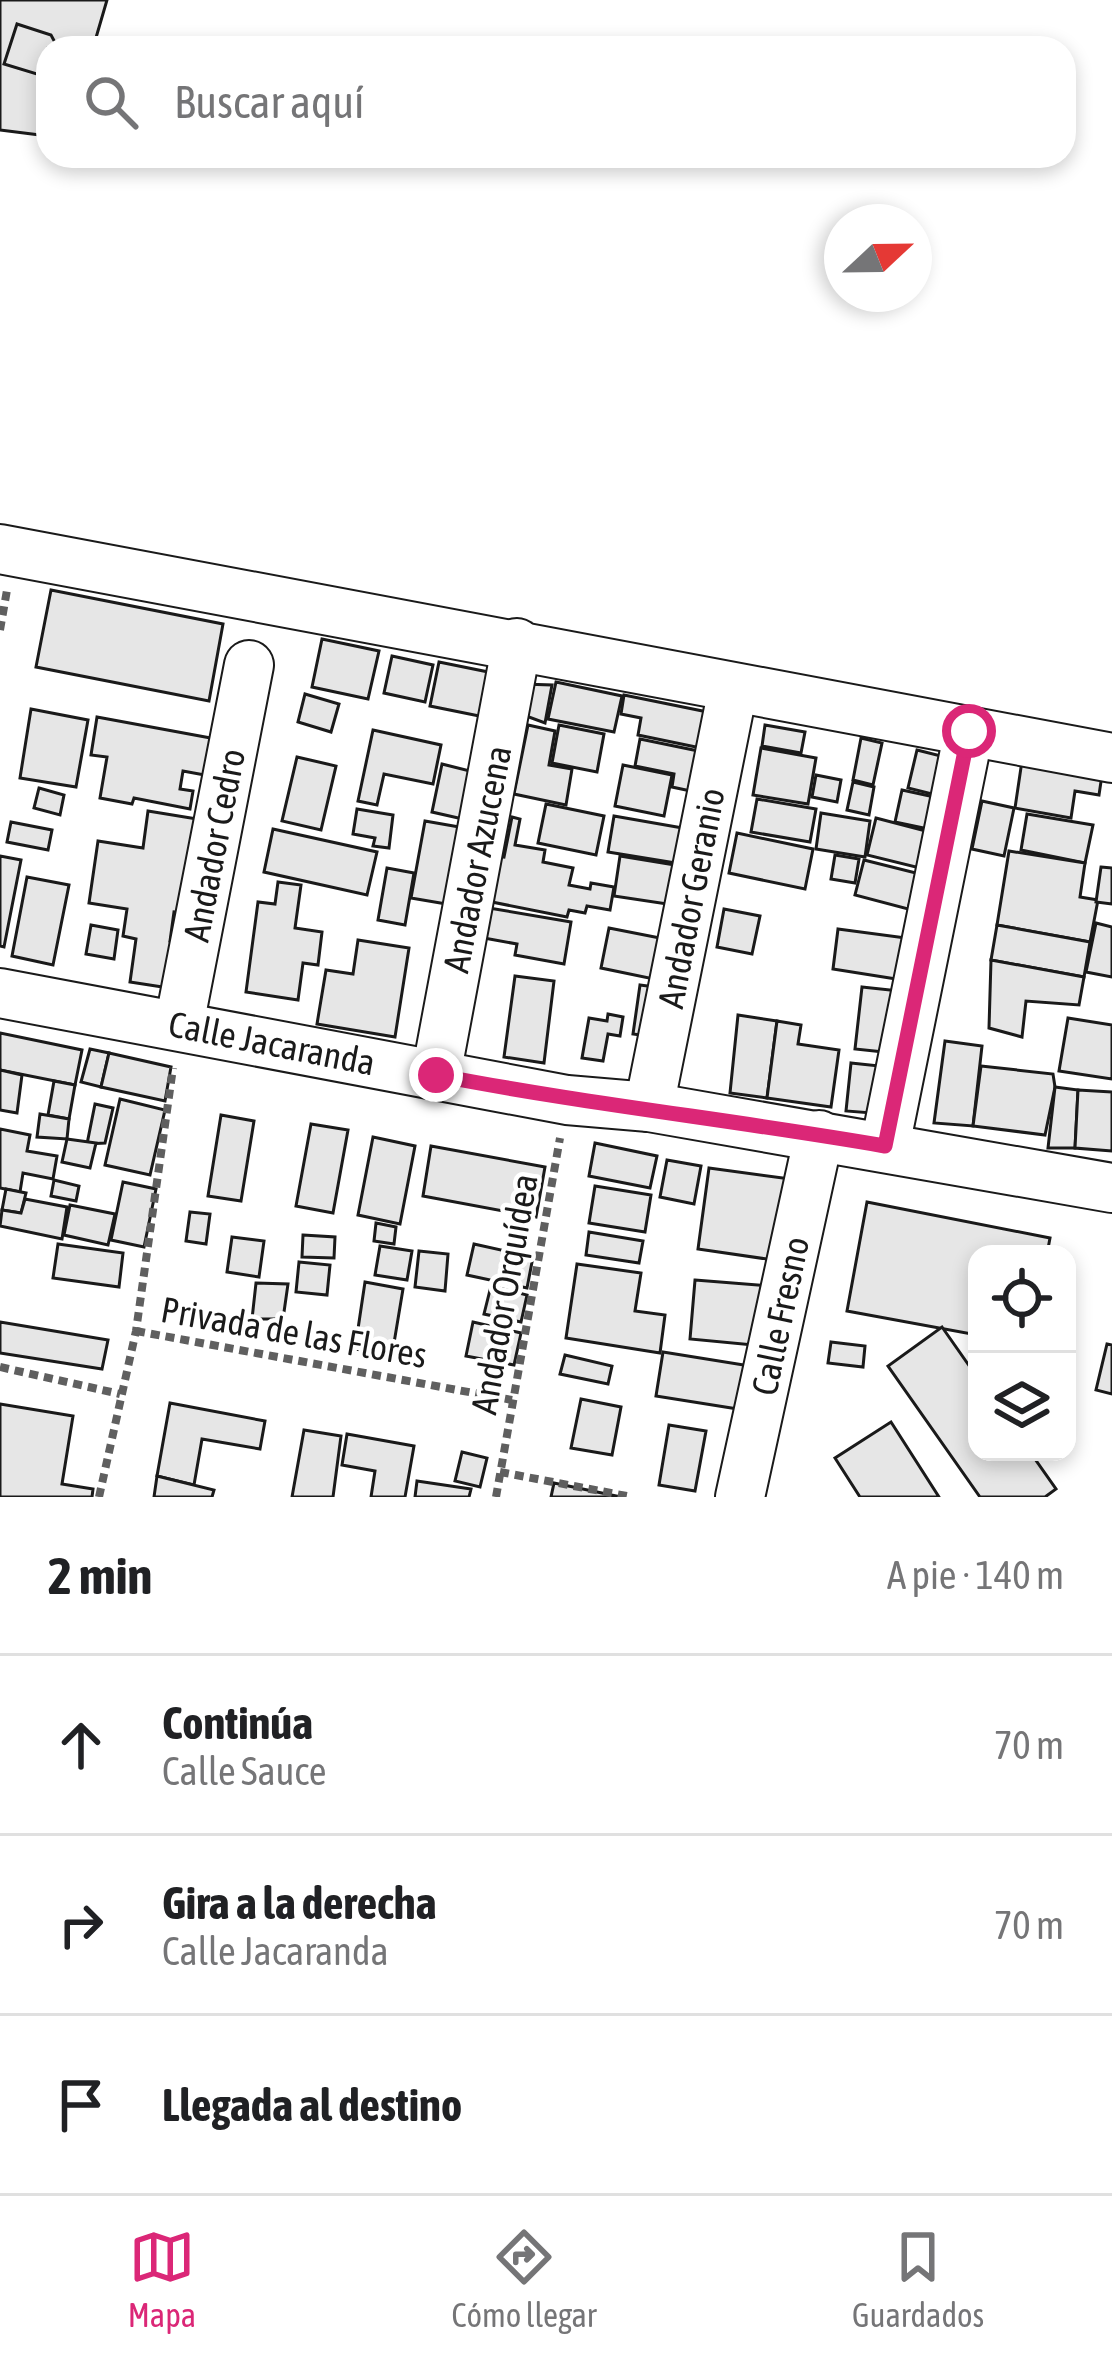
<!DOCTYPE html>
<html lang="es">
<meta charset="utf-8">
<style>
:root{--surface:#fff;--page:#f6f6f6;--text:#202124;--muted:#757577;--line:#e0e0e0;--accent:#db2777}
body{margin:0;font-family:"Asap Condensed",sans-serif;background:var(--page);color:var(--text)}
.controls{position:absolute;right:36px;bottom:36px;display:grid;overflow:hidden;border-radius:24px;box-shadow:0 6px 18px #0003}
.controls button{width:108px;height:108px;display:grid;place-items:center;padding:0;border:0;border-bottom:3px solid var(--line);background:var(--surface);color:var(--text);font:60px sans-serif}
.compass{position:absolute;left:824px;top:204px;width:108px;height:108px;border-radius:50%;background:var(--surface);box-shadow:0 6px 18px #0003;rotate:68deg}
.stop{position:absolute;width:36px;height:36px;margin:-27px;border:9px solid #db2777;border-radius:50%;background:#fff}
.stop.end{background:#db2777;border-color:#fff;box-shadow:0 3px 12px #0008}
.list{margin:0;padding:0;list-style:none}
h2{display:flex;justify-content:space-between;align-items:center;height:156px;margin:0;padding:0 48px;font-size:51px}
h2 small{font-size:39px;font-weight:400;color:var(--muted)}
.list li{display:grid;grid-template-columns:78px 1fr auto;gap:36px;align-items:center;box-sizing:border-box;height:180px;padding:0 48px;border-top:3px solid var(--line)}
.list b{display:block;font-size:45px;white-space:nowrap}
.list p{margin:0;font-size:39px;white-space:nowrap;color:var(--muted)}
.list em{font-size:39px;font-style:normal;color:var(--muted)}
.icon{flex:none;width:66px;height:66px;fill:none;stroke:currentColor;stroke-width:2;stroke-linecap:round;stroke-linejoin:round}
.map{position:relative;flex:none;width:1112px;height:1497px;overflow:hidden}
.search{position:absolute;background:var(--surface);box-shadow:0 6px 18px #0003;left:36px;right:36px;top:36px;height:132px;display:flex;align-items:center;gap:30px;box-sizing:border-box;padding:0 42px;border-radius:36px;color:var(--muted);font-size:45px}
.sheet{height:696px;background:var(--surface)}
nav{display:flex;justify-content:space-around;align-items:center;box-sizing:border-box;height:168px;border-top:3px solid var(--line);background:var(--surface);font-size:33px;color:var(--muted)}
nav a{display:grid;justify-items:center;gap:6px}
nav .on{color:var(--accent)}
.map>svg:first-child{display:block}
.building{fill:#e6e6e6;stroke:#1a1a1a;stroke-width:3}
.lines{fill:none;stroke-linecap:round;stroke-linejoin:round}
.minor-casing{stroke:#1a1a1a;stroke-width:52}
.path{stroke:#5f5f5f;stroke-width:8;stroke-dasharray:9 6;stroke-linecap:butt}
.minor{stroke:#fff;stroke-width:48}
.route{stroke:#db2777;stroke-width:15}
.labels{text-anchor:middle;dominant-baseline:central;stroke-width:9;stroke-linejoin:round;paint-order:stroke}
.street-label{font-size:36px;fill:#1a1a1a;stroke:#fff}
</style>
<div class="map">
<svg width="1112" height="1497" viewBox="0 0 1112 1497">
<rect width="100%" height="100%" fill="#fff"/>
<g class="building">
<polygon points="0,0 107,0 93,48 48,48 48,136 0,130"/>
<polygon points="17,24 51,35 58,48 48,48 48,71 40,75 4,64"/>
<polygon points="51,590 223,624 209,701 36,667"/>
<polygon points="322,639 379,651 368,699 312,687"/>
<polygon points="392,656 433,665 425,702 384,693"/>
<polygon points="439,662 498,674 489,718 430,706"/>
<polygon points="556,682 622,696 614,732 548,719"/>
<polygon points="522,684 552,685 545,723 518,713"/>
<polygon points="305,694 339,704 331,732 298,722"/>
<polygon points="624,695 727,716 720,752 638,735 641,718 621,714"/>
<polygon points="31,709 88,720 76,787 20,778"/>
<polygon points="97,717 216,739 210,776 183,771 180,789 193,791 190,809 134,798 132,804 100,798 107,757 91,755"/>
<polygon points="528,725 555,731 549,765 572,769 566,805 514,794"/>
<polygon points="559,725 604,734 597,772 552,763"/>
<polygon points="765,725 805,732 801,753 762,746"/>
<polygon points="373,730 441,745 433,784 384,774 377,805 358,801"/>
<polygon points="861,738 882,743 873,785 853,780"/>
<polygon points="640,739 708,753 700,793 672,787 674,774 635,766"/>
<polygon points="761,748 816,758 808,804 753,795"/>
<polygon points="917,750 957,760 948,798 908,788"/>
<polygon points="1023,754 1103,768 1099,795 1075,791 1071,818 1015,808"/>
<polygon points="297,757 336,766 321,830 282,821"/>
<polygon points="442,764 478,773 467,820 432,812"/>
<polygon points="623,765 672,775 664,816 615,806"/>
<polygon points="816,775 841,780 837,802 812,797"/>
<polygon points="853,782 874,787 869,815 847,810"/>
<polygon points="39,788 64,795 60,815 34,808"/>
<polygon points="902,790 939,798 933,830 895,822"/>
<polygon points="757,799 816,809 810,842 751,832"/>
<polygon points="982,801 1014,808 1004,856 972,849"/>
<polygon points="546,804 604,816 596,855 538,843"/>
<polygon points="357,809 393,815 389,848 373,846 375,838 353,834"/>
<polygon points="148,811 197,819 184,913 174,912 170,941 175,942 169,988 130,982 136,939 123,936 127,909 89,903 98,841 143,848"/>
<polygon points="821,813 870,821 865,857 816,849"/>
<polygon points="1027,814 1093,825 1085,863 1021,850"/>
<polygon points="614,816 694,830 688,865 608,852"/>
<polygon points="512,817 520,819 515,845 545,850 543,862 573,868 569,885 590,889 591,883 614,887 610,910 587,906 585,913 569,910 567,917 487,901 495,856 504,857"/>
<polygon points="876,818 945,836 936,872 867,855"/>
<polygon points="425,821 465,828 458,906 411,898"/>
<polygon points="11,822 52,830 48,850 7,842"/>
<polygon points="273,829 377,852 367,895 264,872"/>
<polygon points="737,833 813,849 805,889 729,873"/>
<polygon points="1009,851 1085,863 1080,897 1098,900 1090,942 997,925"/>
<polygon points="835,855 859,859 855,883 831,879"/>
<polygon points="0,856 21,860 4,947 0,946"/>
<polygon points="620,856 681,866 687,907 614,896"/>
<polygon points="864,860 928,876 913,890 908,909 855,895"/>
<polygon points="1101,867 1112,868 1112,904 1096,902"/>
<polygon points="387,868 414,873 405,925 378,920"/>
<polygon points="27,877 69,885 53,965 12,956"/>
<polygon points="278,882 301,885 295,928 322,932 318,965 303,963 298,1000 246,992 258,902 275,904"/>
<polygon points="489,908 571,922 564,964 515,955 517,944 484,938"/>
<polygon points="724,909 760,916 752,954 717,947"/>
<polygon points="1096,923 1112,927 1112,977 1086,972"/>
<polygon points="91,925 118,930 114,959 86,954"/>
<polygon points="997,925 1090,942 1084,977 991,960"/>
<polygon points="609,928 665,939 668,982 601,968"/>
<polygon points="838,929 921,940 915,982 833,969"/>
<polygon points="358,940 409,948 395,1037 317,1024 326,970 353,974"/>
<polygon points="991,960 1084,977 1079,1005 1026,1001 1022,1037 989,1028"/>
<polygon points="515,976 554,981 544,1063 504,1057"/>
<polygon points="640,985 663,988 656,1037 633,1034"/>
<polygon points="862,987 909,992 903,1054 855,1049"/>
<polygon points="608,1014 623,1017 620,1036 608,1034 603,1061 582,1058 589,1018 607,1021"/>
<polygon points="738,1015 777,1021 767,1098 730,1093"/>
<polygon points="1068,1018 1112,1025 1112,1079 1059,1071"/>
<polygon points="777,1021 801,1025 798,1044 839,1050 831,1107 767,1098"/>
<polygon points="0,1033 82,1050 75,1085 0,1070"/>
<polygon points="945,1041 982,1046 973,1126 934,1123"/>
<polygon points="90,1049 109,1053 101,1087 81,1082"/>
<polygon points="109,1053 171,1067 165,1101 101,1087"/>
<polygon points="851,1063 889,1067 884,1114 846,1111"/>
<polygon points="981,1066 1053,1074 1055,1087 1045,1135 973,1126"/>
<polygon points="0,1070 22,1075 17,1113 0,1110"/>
<polygon points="54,1081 75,1085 69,1119 48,1115"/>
<polygon points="1055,1087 1078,1090 1075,1148 1048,1148"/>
<polygon points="1078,1090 1112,1092 1112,1151 1075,1148"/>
<polygon points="120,1099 165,1110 150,1175 105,1165"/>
<polygon points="95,1104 113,1108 105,1143 87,1144"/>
<polygon points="40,1114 69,1119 67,1139 37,1137"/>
<polygon points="221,1115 254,1121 241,1201 208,1196"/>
<polygon points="311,1124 348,1130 333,1213 296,1206"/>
<polygon points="0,1129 30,1135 27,1151 57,1156 53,1179 23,1173 20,1192 0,1188"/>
<polygon points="373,1137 415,1146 400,1224 358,1215"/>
<polygon points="67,1139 96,1143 90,1168 62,1162"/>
<polygon points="595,1143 657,1156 650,1188 589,1176"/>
<polygon points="431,1146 545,1167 536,1217 423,1196"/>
<polygon points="667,1160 701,1166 694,1204 660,1197"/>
<polygon points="709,1168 798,1180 787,1262 698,1249"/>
<polygon points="54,1180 79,1186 76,1201 51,1196"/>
<polygon points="123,1182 156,1189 144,1247 111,1240"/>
<polygon points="595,1186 651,1195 645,1232 589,1223"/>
<polygon points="6,1189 26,1193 21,1213 2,1210"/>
<polygon points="25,1199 67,1207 62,1239 0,1226 2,1210 21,1213"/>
<polygon points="867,1202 1050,1238 1047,1254 977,1254 977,1335 847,1311"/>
<polygon points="70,1205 115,1214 108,1245 64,1235"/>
<polygon points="190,1212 210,1214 206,1244 186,1241"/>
<polygon points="376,1223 396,1227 394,1244 374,1241"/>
<polygon points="589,1232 643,1241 639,1263 586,1255"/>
<polygon points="303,1235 335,1237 334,1258 302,1257"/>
<polygon points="232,1237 264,1241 259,1277 227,1272"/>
<polygon points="58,1244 123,1253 119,1287 53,1278"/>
<polygon points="474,1244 533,1257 527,1288 467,1275"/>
<polygon points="380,1246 412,1251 407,1280 375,1275"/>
<polygon points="419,1251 448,1254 445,1291 415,1287"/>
<polygon points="299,1262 330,1265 327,1295 296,1292"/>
<polygon points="577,1264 641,1273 635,1311 665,1315 660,1353 566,1338"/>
<polygon points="695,1280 769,1286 765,1346 690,1339"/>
<polygon points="365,1282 403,1289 392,1355 355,1349"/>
<polygon points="256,1283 288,1284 283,1319 252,1319"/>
<polygon points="491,1286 527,1295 521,1322 484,1314"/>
<polygon points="0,1322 108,1340 102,1369 0,1353"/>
<polygon points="473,1322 521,1333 514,1365 466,1356"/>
<polygon points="942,1327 977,1377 977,1452 1030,1452 1056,1489 1045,1497 980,1497 888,1366"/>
<polygon points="831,1342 865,1346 863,1367 828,1363"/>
<polygon points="1107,1344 1112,1345 1112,1394 1096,1390"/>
<polygon points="663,1352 750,1366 744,1410 656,1396"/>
<polygon points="565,1355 612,1366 608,1384 560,1374"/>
<polygon points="581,1399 621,1407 612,1455 571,1448"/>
<polygon points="170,1403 265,1421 260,1449 202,1439 194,1485 157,1476"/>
<polygon points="0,1404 73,1416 62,1484 93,1489 92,1497 0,1497"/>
<polygon points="891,1422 939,1497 860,1497 835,1458"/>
<polygon points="669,1425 706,1431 695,1491 659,1485"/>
<polygon points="304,1430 341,1436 333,1497 292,1497"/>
<polygon points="347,1434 414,1446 405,1497 371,1497 375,1471 342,1465"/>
<polygon points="462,1452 487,1458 480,1487 455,1481"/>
<polygon points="157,1476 214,1490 212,1497 154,1497"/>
<polygon points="417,1481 471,1489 469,1497 415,1497"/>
<polygon points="554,1483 621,1497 551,1497"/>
</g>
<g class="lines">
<g class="minor-casing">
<g id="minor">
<polyline points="0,549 1112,758"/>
<polyline points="0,993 567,1100 649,1107 1112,1188"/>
<polyline points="179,1025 249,665"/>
<polyline points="436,1075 517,643"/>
<polyline points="649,1107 733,689"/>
<polyline points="885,1146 969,731"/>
<polyline points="740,1497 819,1135"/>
</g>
</g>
<g class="path">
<polyline points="0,630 7,590"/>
<polyline points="136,1331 512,1400"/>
<polyline points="0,1367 120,1394"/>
<polyline points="500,1472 632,1497"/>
<polyline points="99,1497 136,1331 173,1068"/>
<polyline points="496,1497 560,1138"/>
</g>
<use href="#minor" class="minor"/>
</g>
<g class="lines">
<path class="route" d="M 436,1075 C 585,1104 735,1120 885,1146 L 969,731"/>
</g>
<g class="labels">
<g class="street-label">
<text transform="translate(214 845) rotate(-79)">Andador Cedro</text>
<text transform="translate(477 859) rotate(-79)">Andador Azucena</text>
<text transform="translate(691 898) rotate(-79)">Andador Geranio</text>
<text transform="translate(272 1043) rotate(11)">Calle Jacaranda</text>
<text transform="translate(504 1294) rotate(-80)">Andador Orquídea</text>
<text transform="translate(780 1316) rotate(-78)">Calle Fresno</text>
<text transform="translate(294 1332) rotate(10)">Privada de las Flores</text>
</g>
</g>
</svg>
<div class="controls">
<button><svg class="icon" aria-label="locate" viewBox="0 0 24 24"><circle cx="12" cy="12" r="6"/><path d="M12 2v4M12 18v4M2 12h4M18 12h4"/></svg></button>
<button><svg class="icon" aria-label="layers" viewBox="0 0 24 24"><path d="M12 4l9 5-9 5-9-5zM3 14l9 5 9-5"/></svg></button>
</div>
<svg class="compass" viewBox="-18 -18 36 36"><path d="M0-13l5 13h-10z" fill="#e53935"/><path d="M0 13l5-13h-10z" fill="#757577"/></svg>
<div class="stop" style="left:969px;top:731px"></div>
<div class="stop end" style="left:436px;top:1075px"></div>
<div class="search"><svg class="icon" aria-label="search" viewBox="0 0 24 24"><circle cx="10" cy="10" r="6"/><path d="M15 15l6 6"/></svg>Buscar aquí</div>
</div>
<section class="sheet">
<h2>2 min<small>A pie · 140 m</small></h2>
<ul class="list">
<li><svg class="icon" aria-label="ahead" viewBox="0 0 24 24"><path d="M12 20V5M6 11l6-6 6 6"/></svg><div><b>Continúa</b><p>Calle Sauce</p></div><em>70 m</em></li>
<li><svg class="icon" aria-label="right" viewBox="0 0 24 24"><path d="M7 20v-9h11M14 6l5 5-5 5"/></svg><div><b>Gira a la derecha</b><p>Calle Jacaranda</p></div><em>70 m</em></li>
<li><svg class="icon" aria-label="arrive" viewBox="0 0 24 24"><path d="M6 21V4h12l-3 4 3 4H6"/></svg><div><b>Llegada al destino</b></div></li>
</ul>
</section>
<nav>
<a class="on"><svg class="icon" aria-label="map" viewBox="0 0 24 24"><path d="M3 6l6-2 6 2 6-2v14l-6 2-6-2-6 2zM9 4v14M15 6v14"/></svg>Mapa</a>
<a><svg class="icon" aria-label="directions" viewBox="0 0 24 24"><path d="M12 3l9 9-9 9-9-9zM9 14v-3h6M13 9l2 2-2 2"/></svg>Cómo llegar</a>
<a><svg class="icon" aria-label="saved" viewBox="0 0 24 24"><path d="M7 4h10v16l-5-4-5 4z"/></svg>Guardados</a>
</nav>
